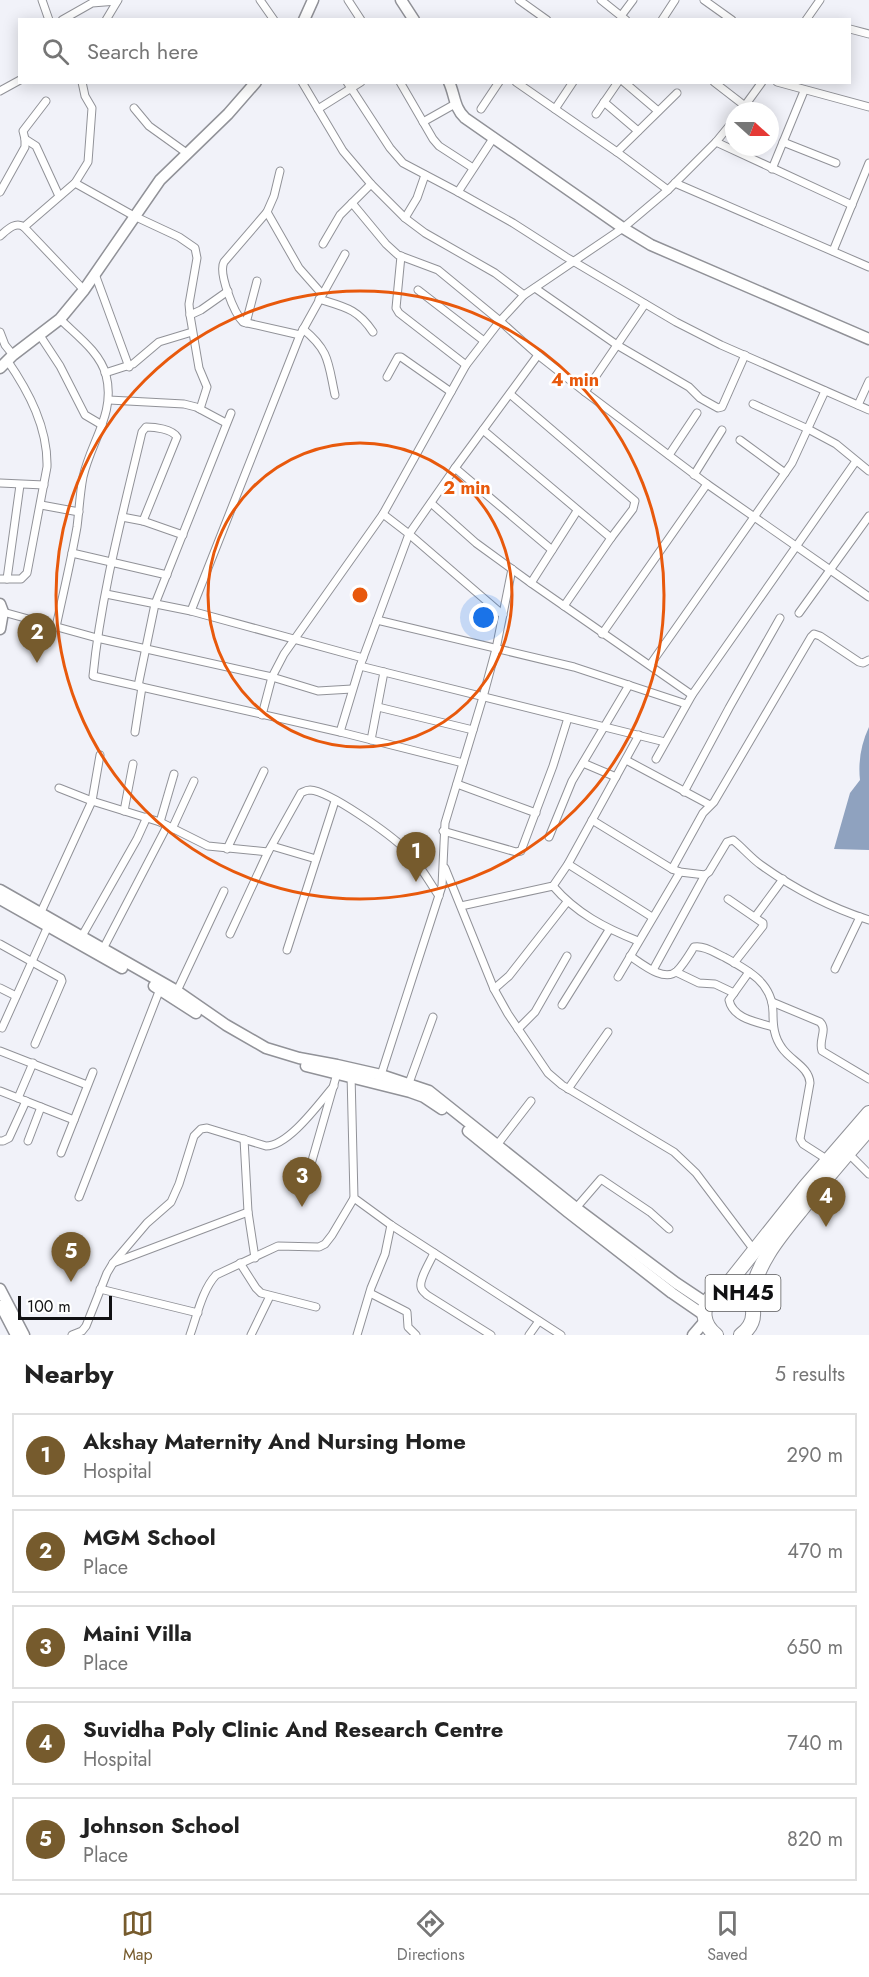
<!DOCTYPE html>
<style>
:root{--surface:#fff;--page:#f6f6f6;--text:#222;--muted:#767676;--line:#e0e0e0;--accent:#765b2d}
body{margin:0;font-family:Jost,sans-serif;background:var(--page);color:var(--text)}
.compass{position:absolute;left:725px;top:102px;width:54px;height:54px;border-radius:50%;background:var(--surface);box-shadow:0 3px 15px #0003;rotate:111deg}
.scale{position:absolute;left:18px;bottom:15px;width:94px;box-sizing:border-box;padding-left:6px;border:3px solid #111113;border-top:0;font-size:16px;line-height:21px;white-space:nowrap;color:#111113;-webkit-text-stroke:4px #fff;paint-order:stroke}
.you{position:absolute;left:484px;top:618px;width:21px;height:21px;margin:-15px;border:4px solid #fff;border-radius:50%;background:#1a73e8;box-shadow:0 0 0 9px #1a73e833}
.badge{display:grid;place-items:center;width:39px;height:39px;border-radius:50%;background:var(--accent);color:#fff;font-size:20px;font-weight:700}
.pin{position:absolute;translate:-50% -50px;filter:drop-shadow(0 2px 3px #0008)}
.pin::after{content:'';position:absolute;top:32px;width:21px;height:18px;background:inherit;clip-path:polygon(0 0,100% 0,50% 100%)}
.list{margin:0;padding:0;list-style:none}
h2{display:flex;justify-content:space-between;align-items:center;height:78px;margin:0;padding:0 24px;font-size:26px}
h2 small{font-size:20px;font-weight:400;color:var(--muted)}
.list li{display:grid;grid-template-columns:39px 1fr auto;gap:18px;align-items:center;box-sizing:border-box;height:84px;margin:0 12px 12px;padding:0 12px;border:2px solid var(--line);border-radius:0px}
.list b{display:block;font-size:22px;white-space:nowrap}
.list p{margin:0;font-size:20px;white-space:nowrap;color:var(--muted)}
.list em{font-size:20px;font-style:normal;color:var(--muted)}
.icon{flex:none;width:33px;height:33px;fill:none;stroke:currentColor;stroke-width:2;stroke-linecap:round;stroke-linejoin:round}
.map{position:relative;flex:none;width:869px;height:1335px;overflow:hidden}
.search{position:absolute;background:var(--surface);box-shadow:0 3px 15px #0003;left:18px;right:18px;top:18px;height:66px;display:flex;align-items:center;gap:15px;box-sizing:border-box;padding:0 21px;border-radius:0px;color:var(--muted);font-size:22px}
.sheet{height:558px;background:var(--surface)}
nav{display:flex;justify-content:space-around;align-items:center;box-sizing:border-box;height:84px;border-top:2px solid var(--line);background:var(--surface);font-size:16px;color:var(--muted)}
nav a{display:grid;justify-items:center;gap:3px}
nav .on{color:var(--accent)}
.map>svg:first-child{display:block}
.water{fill:#8fa2bf}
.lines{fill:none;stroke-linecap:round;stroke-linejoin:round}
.street-casing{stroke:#919298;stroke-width:9}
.secondary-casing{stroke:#919298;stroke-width:13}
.highway-casing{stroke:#919298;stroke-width:16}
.street{stroke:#fff;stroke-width:7}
.secondary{stroke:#fff;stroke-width:10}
.highway{stroke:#fff;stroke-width:14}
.ring{fill:none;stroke:#e8590c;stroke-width:3}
.labels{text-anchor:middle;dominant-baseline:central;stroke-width:5;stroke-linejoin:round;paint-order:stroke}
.shield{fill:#fff;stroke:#58585a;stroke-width:1.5}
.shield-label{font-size:21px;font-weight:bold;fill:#111113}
.centre{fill:#e8590c;stroke:#fff;stroke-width:3}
.ring-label{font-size:18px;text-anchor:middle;font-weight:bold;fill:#e8590c;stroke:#fff;stroke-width:5;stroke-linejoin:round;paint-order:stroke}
</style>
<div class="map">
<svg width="869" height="1335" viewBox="0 0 869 1335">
<rect width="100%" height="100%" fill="#f1f2f9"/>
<path class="water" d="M 869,727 L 869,850 L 834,849 L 850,793 L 860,780 C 858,762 861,744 869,727 Z"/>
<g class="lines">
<g class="street-casing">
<g id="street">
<polyline points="42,0 49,20"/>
<polyline points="260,0 274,20"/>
<polyline points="348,0 361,20"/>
<polyline points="519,0 547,20"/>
<polyline points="601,0 626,20"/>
<polyline points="704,0 732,20"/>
<polyline points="621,16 633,0"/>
<polyline points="62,20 92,3 117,1"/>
<polyline points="106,20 118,0"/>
<polyline points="662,20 675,0"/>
<polyline points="806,20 820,0"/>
<polyline points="850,29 869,34"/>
<polyline points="302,82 343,151 371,184 405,218 425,233 495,273 524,295"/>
<polyline points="347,82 390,148 403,163 458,192 513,223 566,257 676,322 721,345 869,410"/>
<polyline points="400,82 433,139 439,146 473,168"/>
<polyline points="516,82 617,152 668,190"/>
<polyline points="624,82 658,111"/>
<polyline points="714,82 745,106"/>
<polyline points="777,82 869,107"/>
<polyline points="0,91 20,80"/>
<polyline points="604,102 638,131"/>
<polyline points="134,108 149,126 188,154"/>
<polyline points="318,109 361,82"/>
<polyline points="481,109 499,82"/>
<polyline points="555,109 573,82"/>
<polyline points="741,111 762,82"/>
<polyline points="596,114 618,82"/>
<polyline points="423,122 455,104"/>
<polyline points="25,139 36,146 59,196"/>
<polyline points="716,142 852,205"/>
<polyline points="783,142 836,163"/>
<polyline points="617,152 677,93"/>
<polyline points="772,169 804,91"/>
<path d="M 280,171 L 274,196 L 267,212 L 224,262 C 218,273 234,313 243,322 L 300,335"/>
<polyline points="75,183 134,216 179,237 195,248 197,258 189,304 190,315 199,368 207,387 200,409"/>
<polyline points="675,183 869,267"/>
<polyline points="0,192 25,147 25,139 23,131 46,101"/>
<polyline points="458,192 494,137"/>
<polyline points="352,203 386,244 398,255 438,270 500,321 538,355 585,392 707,484 869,597"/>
<polyline points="267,212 299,268 322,294"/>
<polyline points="405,218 417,198 425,175"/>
<polyline points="24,227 75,183 88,162 92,108 85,96 82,82"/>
<path d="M 0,236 C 7,230 15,221 24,227 L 84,290"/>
<polyline points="323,244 340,215 371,184"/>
<polyline points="833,251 869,163"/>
<polyline points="401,256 396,308 399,313 466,365"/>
<polyline points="95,274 129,367"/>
<polyline points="535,288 617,345 689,387 700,398 718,408 722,407 745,355"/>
<polyline points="418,290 484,341"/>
<path d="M 319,299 C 345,307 358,309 373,332"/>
<polyline points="190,315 201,310 228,291"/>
<polyline points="246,323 257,281"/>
<path d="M 303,329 C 330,351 328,363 335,395"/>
<polyline points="0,332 5,345 13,355"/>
<polyline points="39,334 60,366 85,415 102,425"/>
<polyline points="105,373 133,364 159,342 192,332"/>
<polyline points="387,377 398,357 401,357 451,392"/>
<polyline points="585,392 645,304"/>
<polyline points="510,394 635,501 633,509 611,538 564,606"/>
<polyline points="109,400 184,404 196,407 226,423"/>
<polyline points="753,404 808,429 836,444 869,471"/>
<polyline points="858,405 869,381"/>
<polyline points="483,430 611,538"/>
<polyline points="740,440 785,473"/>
<polyline points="669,455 697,413"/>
<polyline points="455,468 552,550"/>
<polyline points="694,475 722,430"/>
<polyline points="0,483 44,485"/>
<polyline points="431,503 476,543 531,583 692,695"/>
<polyline points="41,505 79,512"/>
<polyline points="383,514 409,534 503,615"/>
<polyline points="122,517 143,521 183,535"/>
<path d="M 143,521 L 177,437 C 172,429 155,427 146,427 L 142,432 C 123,513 101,594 93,676 L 340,732 L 463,763"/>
<polyline points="72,553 167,575"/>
<path d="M 0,579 L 21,579 L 27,573 L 47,467 C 48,428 29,392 7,360"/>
<polyline points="7,579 20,485"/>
<polyline points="531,583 577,511"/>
<polyline points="106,594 191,611 363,658"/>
<polyline points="191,611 300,335 345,254"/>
<polyline points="3,612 97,638 272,677 318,691 352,689"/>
<polyline points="799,613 869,516"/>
<polyline points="377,620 574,667 686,704"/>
<path d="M 56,627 C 63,594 71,561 77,527 C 79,511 80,493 83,477 C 91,441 116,413 106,375 C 100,352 76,335 60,319"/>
<polyline points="602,634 707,484"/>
<polyline points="650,665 792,463 825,391"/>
<polyline points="360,666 665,742"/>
<polyline points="138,686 155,604 231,413"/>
<polyline points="378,707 473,730"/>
<polyline points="262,715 272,677 284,654 383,514 466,365 500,321 524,295 623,228 668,190 716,142 734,120"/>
<polyline points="135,732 142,687"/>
<polyline points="340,732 360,666 409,534 455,468 538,355"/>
<polyline points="371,740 384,672"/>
<polyline points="656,759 692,695 856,461"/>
<polyline points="626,760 710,805"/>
<polyline points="583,763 616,777"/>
<polyline points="457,784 536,813"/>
<polyline points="59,788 92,801 160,822 208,846 268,852"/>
<polyline points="684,792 729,708 780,618"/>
<polyline points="124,811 133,764"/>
<path d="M 592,820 L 672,869 L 680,872 L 705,875 L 709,872 L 727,842 L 733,840 C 743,848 751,858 761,865 C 793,888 832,908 869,920"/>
<polyline points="160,822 174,774"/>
<polyline points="172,829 194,781"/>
<polyline points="443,831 516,852 521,851 553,766 568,718"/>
<polyline points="549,837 572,781 629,685"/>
<polyline points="272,846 316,859"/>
<polyline points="227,849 264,771"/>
<polyline points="568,864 652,917"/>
<polyline points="445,868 494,989 508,1014 548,1073 562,1085 674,1152 696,1173 754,1250"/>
<polyline points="672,869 703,813 714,802 811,637 814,634 820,636 859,662 863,663 869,660"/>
<path d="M 553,886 C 576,913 605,928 638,941"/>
<polyline points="728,899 763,923 763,926 734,963"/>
<polyline points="461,906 553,886 568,864 639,735"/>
<polyline points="755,917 783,879"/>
<path d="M 230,934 L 268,852 L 301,793 C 305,791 306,790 310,790 C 330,791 391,835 406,850 C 419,863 428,880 439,896"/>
<polyline points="82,936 137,839 147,817"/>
<polyline points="0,944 61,978 62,981 35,1044"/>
<polyline points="103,949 167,826"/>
<polyline points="287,950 335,801"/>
<path d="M 630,956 C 641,963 664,983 677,971 C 684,964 689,955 694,947 C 704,945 715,953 724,957 C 748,970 773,983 773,1013 C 773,1026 774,1037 782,1048 C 791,1061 809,1067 810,1083 L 800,1139 L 803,1144 L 828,1160"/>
<polyline points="835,969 860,917"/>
<polyline points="653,970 705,875"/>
<polyline points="676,972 699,983 715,984 734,993"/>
<path d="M 749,972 L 729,1000 C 733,1019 757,1022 773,1027"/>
<polyline points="618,977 680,872"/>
<polyline points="0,988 16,996"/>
<polyline points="494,989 509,976 567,902"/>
<polyline points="177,991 224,891"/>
<path d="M 772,1002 L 820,1022 C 828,1030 818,1040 822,1051 L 869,1079"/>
<polyline points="562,1005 609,930"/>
<polyline points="2,1028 48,926 41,912 92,801 100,755"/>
<polyline points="518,1029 535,1012 567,956"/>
<polyline points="0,1051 87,1085"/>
<polyline points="351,1074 354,1198 391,1225 561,1335"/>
<polyline points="380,1078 442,886 445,823 483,697 496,649 512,569"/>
<polyline points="409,1083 433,1017"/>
<polyline points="568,1089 608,1032"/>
<polyline points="0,1091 74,1120"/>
<polyline points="18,1098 33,1063"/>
<polyline points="244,1139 248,1212 255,1258"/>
<polyline points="0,1141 3,1141 9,1138 26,1101"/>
<polyline points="28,1141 41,1107"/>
<polyline points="497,1145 531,1101"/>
<polyline points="61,1153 93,1072"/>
<polyline points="848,1153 869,1174"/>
<polyline points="303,1192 338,1070"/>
<polyline points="79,1197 160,989"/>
<polyline points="576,1208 601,1179 650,1212 669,1229"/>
<path d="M 434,1253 C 431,1260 419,1279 421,1287 C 421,1290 425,1293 427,1295 L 491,1335"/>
<polyline points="113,1263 248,1212"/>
<polyline points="240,1263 256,1288 261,1293 316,1307"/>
<polyline points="100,1289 198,1313"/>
<polyline points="370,1293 407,1312 408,1327 416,1335"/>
<path d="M 72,1335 L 82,1331 L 86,1326 L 107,1273 L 113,1263 L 147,1223 L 171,1202 L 179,1184 L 194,1136 L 201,1129 L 207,1128 L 266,1146 C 289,1146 320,1102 334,1086"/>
<path d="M 190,1335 C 197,1316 202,1290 216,1275 L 278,1246 L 319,1247 L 325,1244 L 332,1235 L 354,1198"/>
<polyline points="251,1335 270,1296"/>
<polyline points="357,1335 371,1288 385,1254 391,1225"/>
<polyline points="529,1335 539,1321"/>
</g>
</g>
<g class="secondary-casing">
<g id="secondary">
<polyline points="401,0 414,20"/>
<polyline points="304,20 313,0"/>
<path d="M 449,82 C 455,95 454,108 465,118 L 623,228 L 651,245 L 869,339"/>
<polyline points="0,368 13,355 60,319 84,290 160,180 228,114 256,82"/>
<polyline points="0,604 3,612 0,629"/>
<polyline points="0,890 177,991 226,1025 266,1048 299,1058 337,1065 381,1075 429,1091 576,1208 676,1283 706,1303"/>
<polyline points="0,899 122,968"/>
<polyline points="154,986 196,1013"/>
<polyline points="306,1066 410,1092 424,1097 442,1109"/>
<polyline points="468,1131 568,1212 672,1293 704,1315"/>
<polyline points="0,1289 24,1335"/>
<polyline points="1,1306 16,1335"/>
<polyline points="693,1335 705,1321"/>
</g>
</g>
<g class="highway-casing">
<g id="highway">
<polyline points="724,1289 805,1187 869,1113"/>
<path d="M 750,1301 C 756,1264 778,1238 801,1210 C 823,1182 846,1155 869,1129"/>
<path d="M 716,1335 C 687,1313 719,1273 744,1294 C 749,1299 753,1304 753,1311 C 754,1321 749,1329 741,1335"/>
</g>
</g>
<use href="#street" class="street"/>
<use href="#secondary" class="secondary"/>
<use href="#highway" class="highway"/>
</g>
<g class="ring">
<circle cx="360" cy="595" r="152"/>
<circle cx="360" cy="595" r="304"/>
</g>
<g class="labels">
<rect class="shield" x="705.5" y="1275" width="75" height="36" rx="4.5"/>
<g class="shield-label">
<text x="743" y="1293">NH45</text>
</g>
</g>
<circle cx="360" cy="595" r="9" class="centre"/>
<g class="ring-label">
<text x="575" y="386">4 min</text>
<text x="467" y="494">2 min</text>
</g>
</svg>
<svg class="compass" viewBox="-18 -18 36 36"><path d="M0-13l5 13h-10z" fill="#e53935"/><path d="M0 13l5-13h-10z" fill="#767676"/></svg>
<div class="scale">100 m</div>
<div class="you"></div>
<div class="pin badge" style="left:416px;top:882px">1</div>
<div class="pin badge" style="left:37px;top:663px">2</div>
<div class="pin badge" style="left:302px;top:1207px">3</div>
<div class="pin badge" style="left:826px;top:1227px">4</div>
<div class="pin badge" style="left:71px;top:1282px">5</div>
<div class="search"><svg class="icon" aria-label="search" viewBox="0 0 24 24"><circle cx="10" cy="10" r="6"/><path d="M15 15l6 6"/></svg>Search here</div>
</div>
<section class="sheet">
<h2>Nearby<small>5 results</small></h2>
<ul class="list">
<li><span class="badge">1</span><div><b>Akshay Maternity And Nursing Home</b><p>Hospital</p></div><em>290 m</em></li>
<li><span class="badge">2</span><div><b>MGM School</b><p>Place</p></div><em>470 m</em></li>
<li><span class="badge">3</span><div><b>Maini Villa</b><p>Place</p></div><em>650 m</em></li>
<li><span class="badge">4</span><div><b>Suvidha Poly Clinic And Research Centre</b><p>Hospital</p></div><em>740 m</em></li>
<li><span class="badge">5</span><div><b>Johnson School</b><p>Place</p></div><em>820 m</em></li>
</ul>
</section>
<nav>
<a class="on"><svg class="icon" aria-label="map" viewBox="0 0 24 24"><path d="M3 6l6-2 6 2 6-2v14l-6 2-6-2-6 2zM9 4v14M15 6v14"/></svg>Map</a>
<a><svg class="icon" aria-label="directions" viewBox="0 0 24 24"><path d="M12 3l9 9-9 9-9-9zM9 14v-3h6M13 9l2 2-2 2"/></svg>Directions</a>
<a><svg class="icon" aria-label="saved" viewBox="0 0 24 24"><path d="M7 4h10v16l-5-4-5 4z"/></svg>Saved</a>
</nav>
